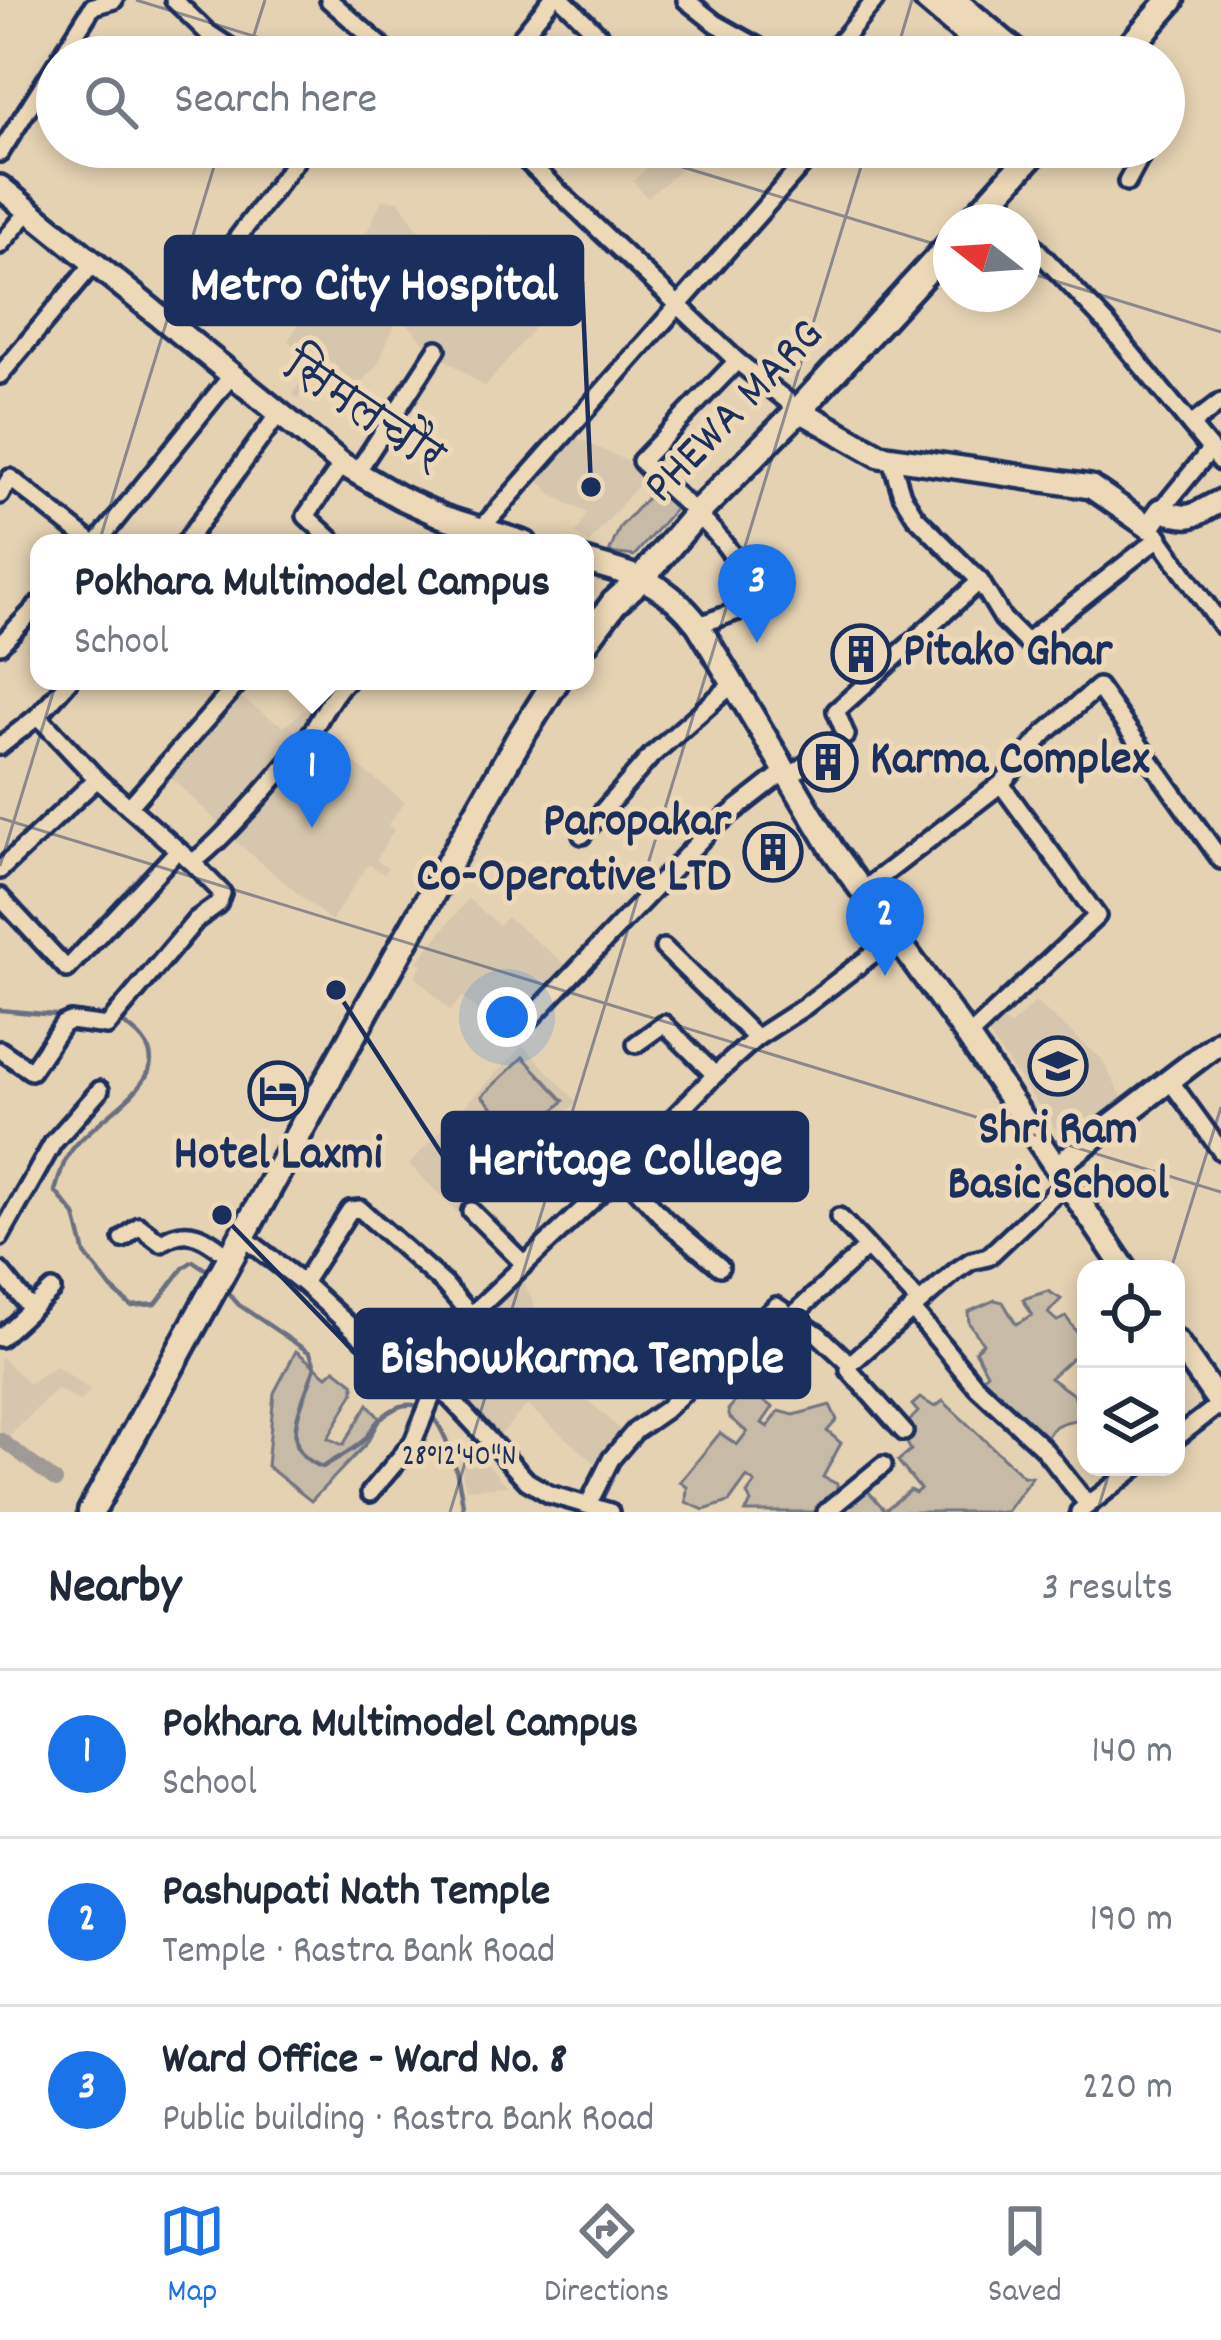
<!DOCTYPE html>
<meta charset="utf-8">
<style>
:root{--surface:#fff;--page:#f6f6f7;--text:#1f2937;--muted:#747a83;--line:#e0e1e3;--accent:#1a73e8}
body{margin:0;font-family:Dekko,"Playpen Sans Deva",sans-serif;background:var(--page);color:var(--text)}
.controls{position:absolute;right:36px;bottom:36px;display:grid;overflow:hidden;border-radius:24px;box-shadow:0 6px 18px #0003}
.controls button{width:108px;height:108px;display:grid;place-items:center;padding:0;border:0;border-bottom:3px solid var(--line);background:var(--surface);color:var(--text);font:60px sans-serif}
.compass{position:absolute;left:933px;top:204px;width:108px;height:108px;border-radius:50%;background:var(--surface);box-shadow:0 6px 18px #0003;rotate:287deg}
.you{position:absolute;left:507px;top:1017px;width:42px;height:42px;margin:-30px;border:9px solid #fff;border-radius:50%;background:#1a73e8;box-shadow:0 0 0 18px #1a73e833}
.badge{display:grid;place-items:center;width:78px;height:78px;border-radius:50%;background:var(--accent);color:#fff;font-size:39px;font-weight:700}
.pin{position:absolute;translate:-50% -99px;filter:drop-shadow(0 3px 6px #0008)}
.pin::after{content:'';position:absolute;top:63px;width:42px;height:36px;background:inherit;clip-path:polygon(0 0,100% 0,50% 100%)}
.popup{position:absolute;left:30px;top:534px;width:564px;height:156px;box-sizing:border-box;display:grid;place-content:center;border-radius:24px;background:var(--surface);filter:drop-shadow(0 3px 9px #0005);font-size:39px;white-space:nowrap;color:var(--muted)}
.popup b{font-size:45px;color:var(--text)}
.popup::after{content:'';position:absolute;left:50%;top:100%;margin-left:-24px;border:24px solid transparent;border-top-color:var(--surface)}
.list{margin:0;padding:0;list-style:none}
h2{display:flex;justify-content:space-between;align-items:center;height:156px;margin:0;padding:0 48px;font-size:51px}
h2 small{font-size:39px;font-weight:400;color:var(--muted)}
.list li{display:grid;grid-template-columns:78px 1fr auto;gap:36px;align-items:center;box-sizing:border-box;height:168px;padding:0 48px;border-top:3px solid var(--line)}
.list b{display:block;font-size:45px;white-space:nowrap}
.list p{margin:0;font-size:39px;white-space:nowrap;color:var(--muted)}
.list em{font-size:39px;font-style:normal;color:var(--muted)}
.icon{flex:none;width:66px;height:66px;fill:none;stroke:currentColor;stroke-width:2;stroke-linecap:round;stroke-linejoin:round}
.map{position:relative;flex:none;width:1221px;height:1512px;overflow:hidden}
.search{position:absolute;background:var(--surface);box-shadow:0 6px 18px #0003;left:36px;right:36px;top:36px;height:132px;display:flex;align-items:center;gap:30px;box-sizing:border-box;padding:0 42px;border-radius:66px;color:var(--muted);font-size:45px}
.sheet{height:660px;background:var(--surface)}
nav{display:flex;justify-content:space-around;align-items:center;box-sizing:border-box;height:168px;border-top:3px solid var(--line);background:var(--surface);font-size:33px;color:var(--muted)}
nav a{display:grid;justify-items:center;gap:6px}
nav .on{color:var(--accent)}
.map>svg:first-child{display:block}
.built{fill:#d6c6ad}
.green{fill:#c7baa7;stroke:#717482;stroke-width:3}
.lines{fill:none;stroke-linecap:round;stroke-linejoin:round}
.stream{stroke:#6b6f80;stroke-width:4.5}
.canal{stroke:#a09a96;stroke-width:14}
.minor-casing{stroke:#1b2f5e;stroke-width:24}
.major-casing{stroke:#1b2f5e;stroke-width:30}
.highway-casing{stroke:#1b2f5e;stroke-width:33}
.minor{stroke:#edd9b7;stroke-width:15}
.major{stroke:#edd9b7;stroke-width:21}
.highway{stroke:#edd9b7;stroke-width:24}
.ticks{fill:none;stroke:#1b2f5e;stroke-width:3;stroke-opacity:0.45}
.labels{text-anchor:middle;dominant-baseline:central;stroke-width:10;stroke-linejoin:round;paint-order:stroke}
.street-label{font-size:48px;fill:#1b2f5e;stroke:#edd9b7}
.poi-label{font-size:48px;font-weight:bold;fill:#1b2f5e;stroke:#edd9b7;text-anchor:start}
.ticks-label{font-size:30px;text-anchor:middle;fill:#1b2f5e;stroke:#edd9b7;stroke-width:10;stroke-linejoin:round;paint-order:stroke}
.leader{fill:none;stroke:#1b2f5e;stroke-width:4.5}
.callout-dot{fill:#1b2f5e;stroke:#edd9b7;stroke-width:4.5}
.callout{fill:#1b2f5e;stroke:#1b2f5e;stroke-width:4.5}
.callout-label{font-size:51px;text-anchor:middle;font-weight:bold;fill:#fff}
</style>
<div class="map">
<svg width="1221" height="1512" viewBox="0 0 1221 1512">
<rect width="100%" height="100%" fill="#e5d2b3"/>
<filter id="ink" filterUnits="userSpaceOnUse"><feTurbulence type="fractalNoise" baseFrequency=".00833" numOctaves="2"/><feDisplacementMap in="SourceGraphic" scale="24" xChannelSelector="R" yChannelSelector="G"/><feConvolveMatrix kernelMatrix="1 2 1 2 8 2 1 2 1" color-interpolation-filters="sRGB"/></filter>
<g filter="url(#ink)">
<g class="built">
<polygon points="644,147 707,147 647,198 633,181 654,161"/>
<polygon points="382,200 399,201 423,237 431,230 466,258 487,234 558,299 485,387 428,347 399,314 378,364 358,386 325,357 298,399 293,394 312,361 288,341 316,296 369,228"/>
<polygon points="572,436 625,460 646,476 589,543 576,534 587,513 554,496 537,479"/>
<polygon points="232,692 284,727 316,700 319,710 312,727 223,827 166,773"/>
<polygon points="317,735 405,802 388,825 394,830 376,860 388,868 384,874 368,864 331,921 228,835"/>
<polygon points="468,899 499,925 507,917 566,965 509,1035 462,997 450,1011 415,976 422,964 418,961"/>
<polygon points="1035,1002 1101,1058 1128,1109 1068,1146 986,1032 1000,1018 1010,1026"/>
<polygon points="523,1045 577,1102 461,1216 409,1164"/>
<polygon points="522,1278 541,1319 533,1366 547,1367 587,1321 626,1352 583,1396 622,1431 596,1464 527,1405 494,1442 442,1386 490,1338 473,1320 504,1289"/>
<polygon points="0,1356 29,1384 55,1366 90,1390 80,1402 57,1388 8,1438 0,1430"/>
<polygon points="473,1448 507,1486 466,1489 457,1453"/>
</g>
<g class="green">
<polygon points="659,485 680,503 634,556 609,553 620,527"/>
<polygon points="523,1057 564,1101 523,1140 482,1096"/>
<path d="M 1048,1291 L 1061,1299 L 1048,1313 L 1057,1321 L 1066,1317 L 1086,1345 L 1050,1378 L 1074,1395 L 1082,1419 C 1059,1422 1049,1425 1043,1448 L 978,1382 L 987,1373 L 975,1350 L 983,1343 L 969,1323 L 968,1312 L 995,1300 L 1003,1302 L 1016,1324 L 1032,1315 L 1023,1299 Z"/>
<polygon points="586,1325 619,1352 604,1370 572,1343"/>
<polygon points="296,1351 327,1376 335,1369 354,1384 354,1392 328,1438 343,1445 368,1404 380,1419 367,1443 311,1501 267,1466 274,1393"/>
<path d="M 745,1390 L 773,1407 L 762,1423 L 768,1427 L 779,1411 L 794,1415 L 830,1405 L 837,1420 L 827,1431 L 841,1443 L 823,1477 L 837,1484 L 838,1498 L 860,1482 L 885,1510 L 910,1490 L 915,1493 L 920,1489 L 898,1461 L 911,1450 C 900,1434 905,1424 918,1412 L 912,1405 L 920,1398 L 935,1407 L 943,1401 L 1023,1476 L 1032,1477 L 1006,1512 L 745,1512 L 751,1503 L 747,1494 L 755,1483 L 747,1477 L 729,1502 L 704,1510 L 686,1502 L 687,1487 L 680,1482 L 720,1433 L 737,1445 L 747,1432 L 730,1418 L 728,1410 Z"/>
</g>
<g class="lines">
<g class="stream">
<polyline points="0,1010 66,1016"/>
<path d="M 119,1021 C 203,1071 98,1110 69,1154 C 62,1164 59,1179 55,1191 L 75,1215 L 85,1254 L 111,1288 L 131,1306 L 156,1304 L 184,1267 L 193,1261 L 211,1273"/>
<path d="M 222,1286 L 239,1305 L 310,1353 L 315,1366 C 306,1399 272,1451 323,1467 C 335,1459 352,1451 363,1441 C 369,1435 373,1425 380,1419 C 439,1366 459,1475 464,1512"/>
</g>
<polyline class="canal" points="0,1439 56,1481"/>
<g class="minor-casing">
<g id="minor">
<polyline points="174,0 208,33 245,57"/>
<polyline points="329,0 394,57"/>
<polyline points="563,0 621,57"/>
<polyline points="686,0 715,23 776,57"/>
<polyline points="61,57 93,6 114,0"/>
<polyline points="505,57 551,0"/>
<polyline points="779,57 837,46 875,0"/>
<polyline points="512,147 737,361 799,410"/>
<polyline points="0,153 57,63"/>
<polyline points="1127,182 1146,147"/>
<polyline points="989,202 1010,222"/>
<polyline points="1023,235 1107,324 1221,462"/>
<polyline points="0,245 29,211"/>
<polyline points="171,326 306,147"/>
<polyline points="0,375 94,263"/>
<polyline points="1191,425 1221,402"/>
<polyline points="357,472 437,349"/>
<polyline points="0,495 10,478 92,543"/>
<polyline points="1161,510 1210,450"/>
<polyline points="480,530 818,147"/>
<polyline points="1153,530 1221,625"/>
<polyline points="97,543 232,375"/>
<polyline points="185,543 279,413"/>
<polyline points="335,543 306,516 342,464"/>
<polyline points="452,543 465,525"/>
<polyline points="980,581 1003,619 1026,642 1160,537"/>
<path d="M 698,625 L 741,610 C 766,558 669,494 641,461 L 737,361"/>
<polyline points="0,645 39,604"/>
<path d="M 38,716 L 97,779 L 192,862 C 216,849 291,761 309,736 C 322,717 329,698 346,681"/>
<polyline points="0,746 38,716 69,681"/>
<polyline points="789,777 846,735 836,711 980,581 915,516 902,495 890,456"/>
<polyline points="129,807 240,681"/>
<polyline points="582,835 651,756 735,682"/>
<polyline points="0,870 97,779"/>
<polyline points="861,892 1001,784 1044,734 1098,687 1221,860"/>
<polyline points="0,897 67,969 178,850"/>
<polyline points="664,948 756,1038"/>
<polyline points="531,1018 711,829 785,771"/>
<polyline points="968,1037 1097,916 1001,784"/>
<polyline points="636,1044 664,1024 715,1075"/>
<polyline points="0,1050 31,1071 63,1024 70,1021 107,1026 196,920 218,904 222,893 192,862"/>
<polyline points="1171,1082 1221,1151"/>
<polyline points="548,1135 603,1190"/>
<polyline points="621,1172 666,1221 720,1267"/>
<polyline points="471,1211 523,1263"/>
<polyline points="839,1217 919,1302"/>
<polyline points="242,1236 303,1283 363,1338 437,1384 527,1481 549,1494 610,1512"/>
<polyline points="0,1237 53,1143 100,1090"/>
<path d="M 123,1239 L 139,1226 L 161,1243 C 188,1223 207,1239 230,1257"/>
<polyline points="0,1271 31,1309"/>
<polyline points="303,1283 350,1210 360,1209 444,1284 471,1315 469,1323 482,1337 437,1384 413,1442 370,1493"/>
<polyline points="912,1309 974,1384 1043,1448 1088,1505"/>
<polyline points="471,1315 603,1190 715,1075 756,1038 804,1007 895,937"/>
<polyline points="791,1317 866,1248"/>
<polyline points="0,1338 52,1290"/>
<polyline points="850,1364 956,1271 971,1261 988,1257 1065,1184"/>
<polyline points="1176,1438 1220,1404"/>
<polyline points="588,1505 611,1459 635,1431 665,1410 776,1306 819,1335 850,1364 849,1370 904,1432"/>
<polyline points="826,1512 883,1465"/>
<polyline points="1079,1512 1137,1467"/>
</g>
</g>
<g class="major-casing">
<g id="major">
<polyline points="926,0 993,57"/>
<polyline points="955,0 1023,57"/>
<polyline points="0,187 342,464 399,497 443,517 525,543"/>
<path d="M 799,410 L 880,456 L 1091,487 L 1149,527 L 1161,510 C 1195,523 1193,514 1221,501"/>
<path d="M 585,561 C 636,576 664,581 698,625 L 832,849 L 968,1037 L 1125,1269"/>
<polyline points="1056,1167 1221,1041"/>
<polyline points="1176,1341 1221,1405"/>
</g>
</g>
<g class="highway-casing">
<g id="highway">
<polyline points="1121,57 1171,0"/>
<polyline points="971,222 1039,147"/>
<polyline points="585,642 614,603 643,577 698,512 799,410 951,244"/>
<polyline points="91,1512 367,1009 519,739 556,681"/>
</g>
</g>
<use href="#minor" class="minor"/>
<use href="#major" class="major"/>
<use href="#highway" class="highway"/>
</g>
</g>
<path class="ticks" d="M 136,0 L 322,57M 247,57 L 265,0M 895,57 L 912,0M 617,147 L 951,249M 1023,271 L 1221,332M 0,818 L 1221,1192M 0,866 L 220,147M 1171,1269 L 1221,1107M 450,1512 L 867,147M 1097,1512 L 1111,1467"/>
<defs>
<g id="building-ring" transform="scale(3)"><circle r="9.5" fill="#edd9b7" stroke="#1b2f5e" stroke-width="1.5"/><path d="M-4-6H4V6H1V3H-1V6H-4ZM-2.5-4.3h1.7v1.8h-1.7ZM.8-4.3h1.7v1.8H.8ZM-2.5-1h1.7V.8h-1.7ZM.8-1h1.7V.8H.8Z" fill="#1b2f5e"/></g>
<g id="school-ring" transform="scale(3)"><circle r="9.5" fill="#edd9b7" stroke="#1b2f5e" stroke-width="1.5"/><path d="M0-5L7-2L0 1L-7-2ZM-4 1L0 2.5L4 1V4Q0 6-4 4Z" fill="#1b2f5e"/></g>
<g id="hotel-ring" transform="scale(3)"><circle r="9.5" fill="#edd9b7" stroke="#1b2f5e" stroke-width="1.5"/><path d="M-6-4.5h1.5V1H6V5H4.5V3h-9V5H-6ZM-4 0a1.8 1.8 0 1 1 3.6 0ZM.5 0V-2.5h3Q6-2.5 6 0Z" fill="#1b2f5e"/></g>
</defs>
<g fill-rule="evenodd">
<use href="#building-ring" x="861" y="654"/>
<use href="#building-ring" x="828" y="762"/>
<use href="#building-ring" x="773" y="852"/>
<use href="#school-ring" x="1058" y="1066"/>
<use href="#hotel-ring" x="278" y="1091"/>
</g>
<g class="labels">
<g class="street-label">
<text transform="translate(736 413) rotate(-46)">PHEWA MARG</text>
<text transform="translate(362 414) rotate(34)">सिमलचौर</text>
</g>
<g class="poi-label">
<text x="903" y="654">Pitako Ghar</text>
<text x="870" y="762">Karma Complex</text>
<text x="731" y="824" text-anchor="end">Paropakar<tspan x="731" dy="55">Co-Operative LTD</tspan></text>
<text x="1058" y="1132" text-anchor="middle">Shri Ram<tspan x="1058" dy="55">Basic School</tspan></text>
<text x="278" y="1157" text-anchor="middle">Hotel Laxmi</text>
</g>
</g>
<g class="ticks-label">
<text x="459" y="1464">28°12'40"N</text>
</g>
<path class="leader" d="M591 487L582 281M336 990L443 1156M222 1215L356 1354"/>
<g class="callout-dot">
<circle cx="591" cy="487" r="12"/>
<circle cx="336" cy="990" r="12"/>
<circle cx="222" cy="1215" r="12"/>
</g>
<g class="callout">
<rect x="166" y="237" width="416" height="87" rx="12"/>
<rect x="443" y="1113" width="364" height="87" rx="12"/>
<rect x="356" y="1310" width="453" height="87" rx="12"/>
</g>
<g class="callout-label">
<text x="374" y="299">Metro City Hospital</text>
<text x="625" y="1174">Heritage College</text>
<text x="582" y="1372">Bishowkarma Temple</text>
</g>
</svg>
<div class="controls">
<button><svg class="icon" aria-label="locate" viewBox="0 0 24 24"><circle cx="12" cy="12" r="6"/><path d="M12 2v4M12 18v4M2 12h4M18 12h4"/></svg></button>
<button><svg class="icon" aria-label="layers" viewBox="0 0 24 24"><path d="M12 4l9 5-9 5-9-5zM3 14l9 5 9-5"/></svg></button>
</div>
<svg class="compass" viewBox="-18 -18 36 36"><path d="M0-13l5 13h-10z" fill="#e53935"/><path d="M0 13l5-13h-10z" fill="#747a83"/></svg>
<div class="you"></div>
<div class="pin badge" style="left:312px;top:828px">1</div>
<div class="popup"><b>Pokhara Multimodel Campus</b>School</div>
<div class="pin badge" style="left:885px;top:976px">2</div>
<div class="pin badge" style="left:757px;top:643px">3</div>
<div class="search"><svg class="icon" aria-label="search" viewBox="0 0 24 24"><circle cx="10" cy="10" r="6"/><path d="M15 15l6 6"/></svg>Search here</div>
</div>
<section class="sheet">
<h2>Nearby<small>3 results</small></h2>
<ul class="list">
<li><span class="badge">1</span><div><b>Pokhara Multimodel Campus</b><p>School</p></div><em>140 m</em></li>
<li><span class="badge">2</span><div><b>Pashupati Nath Temple</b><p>Temple · Rastra Bank Road</p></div><em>190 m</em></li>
<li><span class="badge">3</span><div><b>Ward Office - Ward No. 8</b><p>Public building · Rastra Bank Road</p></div><em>220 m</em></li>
</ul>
</section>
<nav>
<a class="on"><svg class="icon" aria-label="map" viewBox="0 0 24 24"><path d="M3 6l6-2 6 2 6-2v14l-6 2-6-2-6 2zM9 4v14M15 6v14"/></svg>Map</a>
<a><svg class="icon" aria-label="directions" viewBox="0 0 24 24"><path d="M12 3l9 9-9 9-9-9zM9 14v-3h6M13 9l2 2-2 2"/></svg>Directions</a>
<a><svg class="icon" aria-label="saved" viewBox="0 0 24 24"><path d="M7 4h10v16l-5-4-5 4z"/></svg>Saved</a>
</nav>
